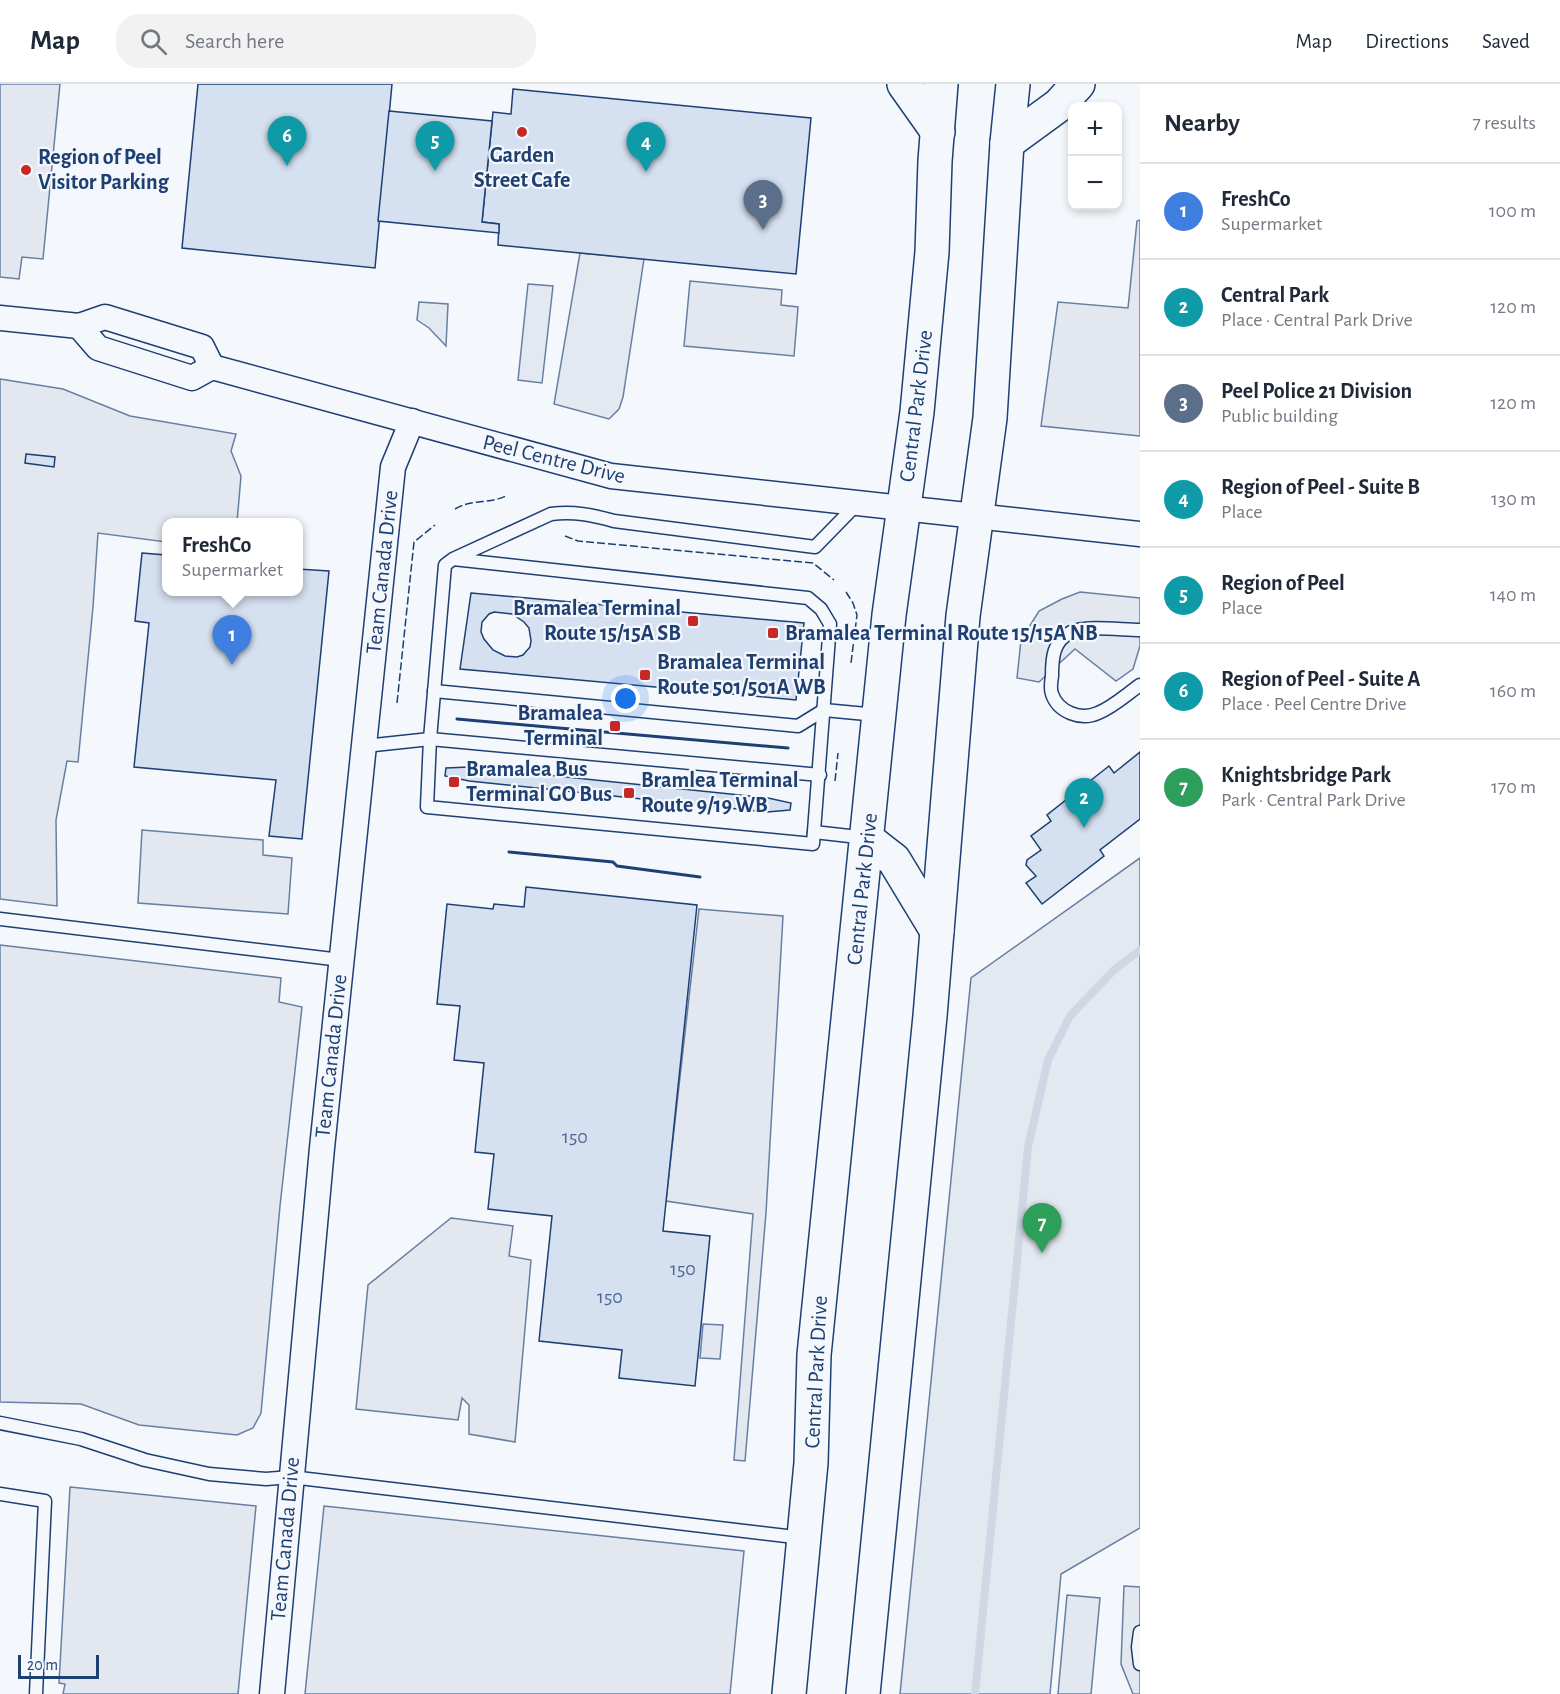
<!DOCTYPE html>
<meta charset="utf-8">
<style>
:root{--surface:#fff;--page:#f2f2f3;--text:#1f2937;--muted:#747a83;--line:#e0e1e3;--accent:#c62828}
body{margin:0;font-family:"Alegreya Sans",sans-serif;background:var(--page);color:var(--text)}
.controls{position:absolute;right:18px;top:18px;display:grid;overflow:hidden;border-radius:12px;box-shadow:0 3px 9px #0003}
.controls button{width:54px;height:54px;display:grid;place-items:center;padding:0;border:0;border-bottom:2px solid var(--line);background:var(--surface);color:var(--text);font:30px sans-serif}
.scale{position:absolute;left:18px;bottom:15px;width:81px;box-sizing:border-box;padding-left:6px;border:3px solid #1d3f73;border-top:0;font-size:16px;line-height:21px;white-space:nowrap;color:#1d3f73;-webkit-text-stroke:4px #f4f7fb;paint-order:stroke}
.you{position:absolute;left:626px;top:615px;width:21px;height:21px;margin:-15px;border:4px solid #fff;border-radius:50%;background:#1a73e8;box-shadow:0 0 0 9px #1a73e833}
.badge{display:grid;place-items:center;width:39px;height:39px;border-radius:50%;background:var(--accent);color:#fff;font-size:20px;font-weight:700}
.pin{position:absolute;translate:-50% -50px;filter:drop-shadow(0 2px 3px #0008)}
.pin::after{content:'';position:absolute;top:32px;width:21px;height:18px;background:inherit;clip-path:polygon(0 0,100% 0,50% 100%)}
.popup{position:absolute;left:162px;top:434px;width:141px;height:78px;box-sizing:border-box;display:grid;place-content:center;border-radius:12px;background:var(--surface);filter:drop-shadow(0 2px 4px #0005);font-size:20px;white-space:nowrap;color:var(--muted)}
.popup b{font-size:22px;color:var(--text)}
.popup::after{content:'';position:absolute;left:50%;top:100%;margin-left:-12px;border:12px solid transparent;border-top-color:var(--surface)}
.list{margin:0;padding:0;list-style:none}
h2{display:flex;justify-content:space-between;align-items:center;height:78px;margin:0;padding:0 24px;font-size:26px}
h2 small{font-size:20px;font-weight:400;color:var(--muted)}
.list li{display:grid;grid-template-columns:39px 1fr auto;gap:18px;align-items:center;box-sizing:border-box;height:96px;padding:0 24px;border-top:2px solid var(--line)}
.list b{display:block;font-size:22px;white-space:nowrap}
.list p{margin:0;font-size:20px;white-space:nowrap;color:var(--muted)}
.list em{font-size:20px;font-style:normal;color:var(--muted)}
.icon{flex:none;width:33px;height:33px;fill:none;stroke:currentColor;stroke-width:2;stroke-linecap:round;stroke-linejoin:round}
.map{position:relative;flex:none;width:1140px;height:1610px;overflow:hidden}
header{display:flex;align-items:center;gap:36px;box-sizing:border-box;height:84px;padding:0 30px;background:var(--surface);border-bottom:2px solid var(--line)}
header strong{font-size:28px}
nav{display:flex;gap:33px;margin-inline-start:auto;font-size:21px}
.search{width:420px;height:54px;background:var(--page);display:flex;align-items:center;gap:15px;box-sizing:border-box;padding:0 21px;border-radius:24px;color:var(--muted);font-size:22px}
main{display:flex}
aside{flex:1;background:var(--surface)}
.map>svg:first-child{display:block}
.green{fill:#e3e9f0;stroke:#687fa3;stroke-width:1.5}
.parking{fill:#e3e8f0;stroke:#687fa3;stroke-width:1.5}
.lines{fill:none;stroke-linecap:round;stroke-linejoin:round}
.stream{stroke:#cfd7e4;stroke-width:8}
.building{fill:#d5e0f0;stroke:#1d3f73;stroke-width:1.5;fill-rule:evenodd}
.lane-casing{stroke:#1d3f73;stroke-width:15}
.street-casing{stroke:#1d3f73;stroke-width:27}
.secondary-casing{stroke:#1d3f73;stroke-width:36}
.primary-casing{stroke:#1d3f73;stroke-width:36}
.lane{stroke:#f4f7fb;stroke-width:12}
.street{stroke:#f4f7fb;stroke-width:24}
.secondary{stroke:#f4f7fb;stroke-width:33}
.primary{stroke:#f4f7fb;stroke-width:33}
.fence{stroke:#1d3f73;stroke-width:1.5;stroke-dasharray:8 3;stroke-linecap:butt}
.wall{stroke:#1d3f73;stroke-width:3}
.poi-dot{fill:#c62828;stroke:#f4f7fb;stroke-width:2}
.labels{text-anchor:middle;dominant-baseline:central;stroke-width:4.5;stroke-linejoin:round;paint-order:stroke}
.number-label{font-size:20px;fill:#4b6792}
.poi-label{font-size:22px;font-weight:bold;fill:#1d3f73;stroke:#f4f7fb;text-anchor:start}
.street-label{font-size:22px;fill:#1d3f73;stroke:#f4f7fb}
</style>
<header>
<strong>Map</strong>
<div class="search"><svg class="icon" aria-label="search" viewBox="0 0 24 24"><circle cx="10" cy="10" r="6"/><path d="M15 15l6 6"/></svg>Search here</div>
<nav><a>Map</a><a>Directions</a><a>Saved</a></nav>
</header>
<main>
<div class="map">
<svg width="1140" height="1610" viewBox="0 0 1140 1610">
<rect width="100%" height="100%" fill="#f4f7fb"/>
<g class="green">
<polygon points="580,169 644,175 623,313 619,325 609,335 554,320"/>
<polygon points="528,200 553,202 542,299 518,296"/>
<polygon points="419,218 448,220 446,262 429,244 417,236"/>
<polygon points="1140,774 1140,1444 1061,1490 1050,1610 900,1610 971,894"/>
</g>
<g class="parking">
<polygon points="0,0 60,0 43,175 22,173 19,195 0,193"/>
<polygon points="1140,136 1140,352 1041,342 1058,218 1128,224 1137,137"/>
<polygon points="690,197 782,206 781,221 798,223 794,272 684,262"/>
<polygon points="0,295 63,305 130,332 236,350 231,367 241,392 237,438 166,438 166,458 98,449 93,523 78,678 67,677 56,736 57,822 0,815"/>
<polygon points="1080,508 1140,514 1140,562 1133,585 1116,597 1075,565 1039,598 1017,594 1021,556 1039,527 1062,515"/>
<polygon points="142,746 263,756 263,771 292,774 288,830 138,819"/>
<polygon points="699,825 783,832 766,1129 745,1377 734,1376 753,1130 666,1117"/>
<polygon points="0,861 281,894 279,918 302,923 280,1122 261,1329 253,1344 237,1351 139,1341 81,1320 0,1318"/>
<polygon points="451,1134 513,1142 509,1172 531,1176 515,1358 469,1350 469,1321 462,1314 458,1336 356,1325 368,1201"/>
<polygon points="703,1240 723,1241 720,1275 700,1274"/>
<polygon points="70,1403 256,1422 238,1610 63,1610 65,1600 59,1599"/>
<polygon points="324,1422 744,1467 730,1610 305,1610"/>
<polygon points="1124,1502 1140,1503 1140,1610 1133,1610 1121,1580"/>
<polygon points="1067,1511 1100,1514 1091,1610 1058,1610"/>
</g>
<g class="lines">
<polyline class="stream" points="975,1610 1028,1063 1048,976 1070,932 1114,886 1140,866"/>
</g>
<g class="building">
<polygon points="198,0 392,0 375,184 182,164"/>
<polygon points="513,5 811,34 796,190 498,161 499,140 482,138 493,28 511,30"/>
<polygon points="389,27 492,37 482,138 499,140 499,149 378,137"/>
<polygon points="26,370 55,373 54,383 25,379"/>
<polygon points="142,469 166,471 166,508 298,508 298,485 329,487 302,755 269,752 276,696 134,683 149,539 135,537"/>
<path d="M 471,509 L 804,539 L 796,616 L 460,585 ZM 494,528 L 512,530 L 524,538 L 529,544 L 531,557 L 530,563 L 523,571 L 517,573 L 505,572 L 493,566 L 484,555 L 481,548 L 482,538 L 489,530 Z"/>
<polygon points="1140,668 1140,735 1100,766 1104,772 1042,820 1026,799 1036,792 1026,781 1027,776 1041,766 1031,752 1051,737 1047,731 1109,682 1114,689"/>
<polygon points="469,683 768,714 791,719 790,726 767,728 469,697 445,692 446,684"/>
<polygon points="526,803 697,821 663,1147 710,1152 695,1302 619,1294 622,1266 539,1257 552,1132 488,1125 494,1070 475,1068 484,979 454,976 460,922 437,920 447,820 493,825 494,820 524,823"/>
</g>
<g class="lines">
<g class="lane-casing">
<g id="lane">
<path d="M 453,475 L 808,514 L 821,525 L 830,540 L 813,760 L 427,723 L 430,655 L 445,481 L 453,475 L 551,430 C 574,427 592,431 614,437 L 815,463 L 857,420"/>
<path d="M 1140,546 C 1121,546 1087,541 1071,548 C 1053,557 1052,574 1052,592 C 1051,598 1050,605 1052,610 C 1058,628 1081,637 1098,629 C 1113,623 1127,610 1140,601"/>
<polyline points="434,607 798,642 824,626 877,631"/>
<polyline points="365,662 430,655 820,691"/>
<polyline points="814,748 867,754"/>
<polyline points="0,835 341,876"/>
<polyline points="0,1339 81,1355 145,1376 209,1390 266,1395 291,1393 803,1454"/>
<polyline points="0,1410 45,1417 36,1610"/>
<polyline points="1140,1548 1138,1563 1140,1580"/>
</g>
</g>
<g class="street-casing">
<g id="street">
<polyline points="0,234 79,242 105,233 202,263 212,283"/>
<polyline points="79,242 98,264 192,294 212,283 611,392 1140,450"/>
<polyline points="272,1610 322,1064 393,383 412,337"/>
</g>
</g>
<g class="secondary-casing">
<g id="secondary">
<polyline points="867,755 894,776 937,847"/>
<polyline points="789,1610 811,1379 814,1271 889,531 917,328 932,168 935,77 941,0"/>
<polyline points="863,1610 930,932 963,532 990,334 1007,59 1013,0"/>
</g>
</g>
<g class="primary-casing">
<g id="primary">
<polyline points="904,0 938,48"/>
<polyline points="1007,59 1059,21 1078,0"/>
</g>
</g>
<use href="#lane" class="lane"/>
<use href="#street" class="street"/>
<use href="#secondary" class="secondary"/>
<use href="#primary" class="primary"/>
<g class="fence">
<path d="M 455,425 C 471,415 490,420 506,412"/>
<polyline points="565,452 578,457 813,479 834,496"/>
<polyline points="846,508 853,519 857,531 851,579"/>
<polyline points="397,619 414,458 435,441"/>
<polyline points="835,697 838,669"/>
</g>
<g class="wall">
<polyline points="457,635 788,664"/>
<polyline points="509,768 613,778 617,782 700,793"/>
</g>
</g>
<g class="poi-dot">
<circle cx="522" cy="48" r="6"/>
<circle cx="26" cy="86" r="6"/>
<rect x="687" y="531" width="12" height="12" rx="3"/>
<rect x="767" y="543" width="12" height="12" rx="3"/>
<rect x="639" y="585" width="12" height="12" rx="3"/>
<rect x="609" y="636" width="12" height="12" rx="3"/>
<rect x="448" y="692" width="12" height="12" rx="3"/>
<rect x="623" y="703" width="12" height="12" rx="3"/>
</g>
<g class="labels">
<g class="number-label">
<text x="575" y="1053">150</text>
<text x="683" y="1185">150</text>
<text x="610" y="1213">150</text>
</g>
<g class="poi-label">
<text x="522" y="71" text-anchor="middle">Garden<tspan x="522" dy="25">Street Cafe</tspan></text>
<text x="38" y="73">Region of Peel<tspan x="38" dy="25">Visitor Parking</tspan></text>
<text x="681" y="524" text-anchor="end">Bramalea Terminal<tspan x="681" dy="25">Route 15/15A SB</tspan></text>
<text x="785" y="549">Bramalea Terminal Route 15/15A NB</text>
<text x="657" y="578">Bramalea Terminal<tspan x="657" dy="25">Route 501/501A WB</tspan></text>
<text x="603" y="629" text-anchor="end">Bramalea<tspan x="603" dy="25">Terminal</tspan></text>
<text x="466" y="685">Bramalea Bus<tspan x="466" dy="25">Terminal GO Bus</tspan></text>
<text x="641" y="696">Bramlea Terminal<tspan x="641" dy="25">Route 9/19 WB</tspan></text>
</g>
<g class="street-label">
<text transform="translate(916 322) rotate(-83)">Central Park Drive</text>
<text transform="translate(554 375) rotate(14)">Peel Centre Drive</text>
<text transform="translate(382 488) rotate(-84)">Team Canada Drive</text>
<text transform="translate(862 805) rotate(-84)">Central Park Drive</text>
<text transform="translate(331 972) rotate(-84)">Team Canada Drive</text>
<text transform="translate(816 1288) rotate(-87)">Central Park Drive</text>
<text transform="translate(285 1455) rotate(-85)">Team Canada Drive</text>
</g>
</g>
</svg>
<div class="controls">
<button>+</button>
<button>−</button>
</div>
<div class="scale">20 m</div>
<div class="you"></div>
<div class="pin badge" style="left:232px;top:581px;background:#3f7fe0">1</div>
<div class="popup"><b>FreshCo</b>Supermarket</div>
<div class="pin badge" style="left:1084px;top:744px;background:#0f9aa8">2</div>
<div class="pin badge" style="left:763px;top:146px;background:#5c6f8a">3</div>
<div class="pin badge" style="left:646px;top:88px;background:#0f9aa8">4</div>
<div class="pin badge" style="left:435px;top:87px;background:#0f9aa8">5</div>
<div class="pin badge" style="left:287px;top:82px;background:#0f9aa8">6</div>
<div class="pin badge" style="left:1042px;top:1169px;background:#2e9e5b">7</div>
</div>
<aside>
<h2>Nearby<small>7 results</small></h2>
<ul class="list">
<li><span class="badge" style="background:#3f7fe0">1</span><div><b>FreshCo</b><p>Supermarket</p></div><em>100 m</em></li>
<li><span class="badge" style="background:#0f9aa8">2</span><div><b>Central Park</b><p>Place · Central Park Drive</p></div><em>120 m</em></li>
<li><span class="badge" style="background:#5c6f8a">3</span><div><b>Peel Police 21 Division</b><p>Public building</p></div><em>120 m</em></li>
<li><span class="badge" style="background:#0f9aa8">4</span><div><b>Region of Peel - Suite B</b><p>Place</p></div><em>130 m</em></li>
<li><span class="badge" style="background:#0f9aa8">5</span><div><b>Region of Peel</b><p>Place</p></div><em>140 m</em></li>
<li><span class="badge" style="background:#0f9aa8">6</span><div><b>Region of Peel - Suite A</b><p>Place · Peel Centre Drive</p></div><em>160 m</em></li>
<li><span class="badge" style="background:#2e9e5b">7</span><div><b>Knightsbridge Park</b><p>Park · Central Park Drive</p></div><em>170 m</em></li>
</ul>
</aside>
</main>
